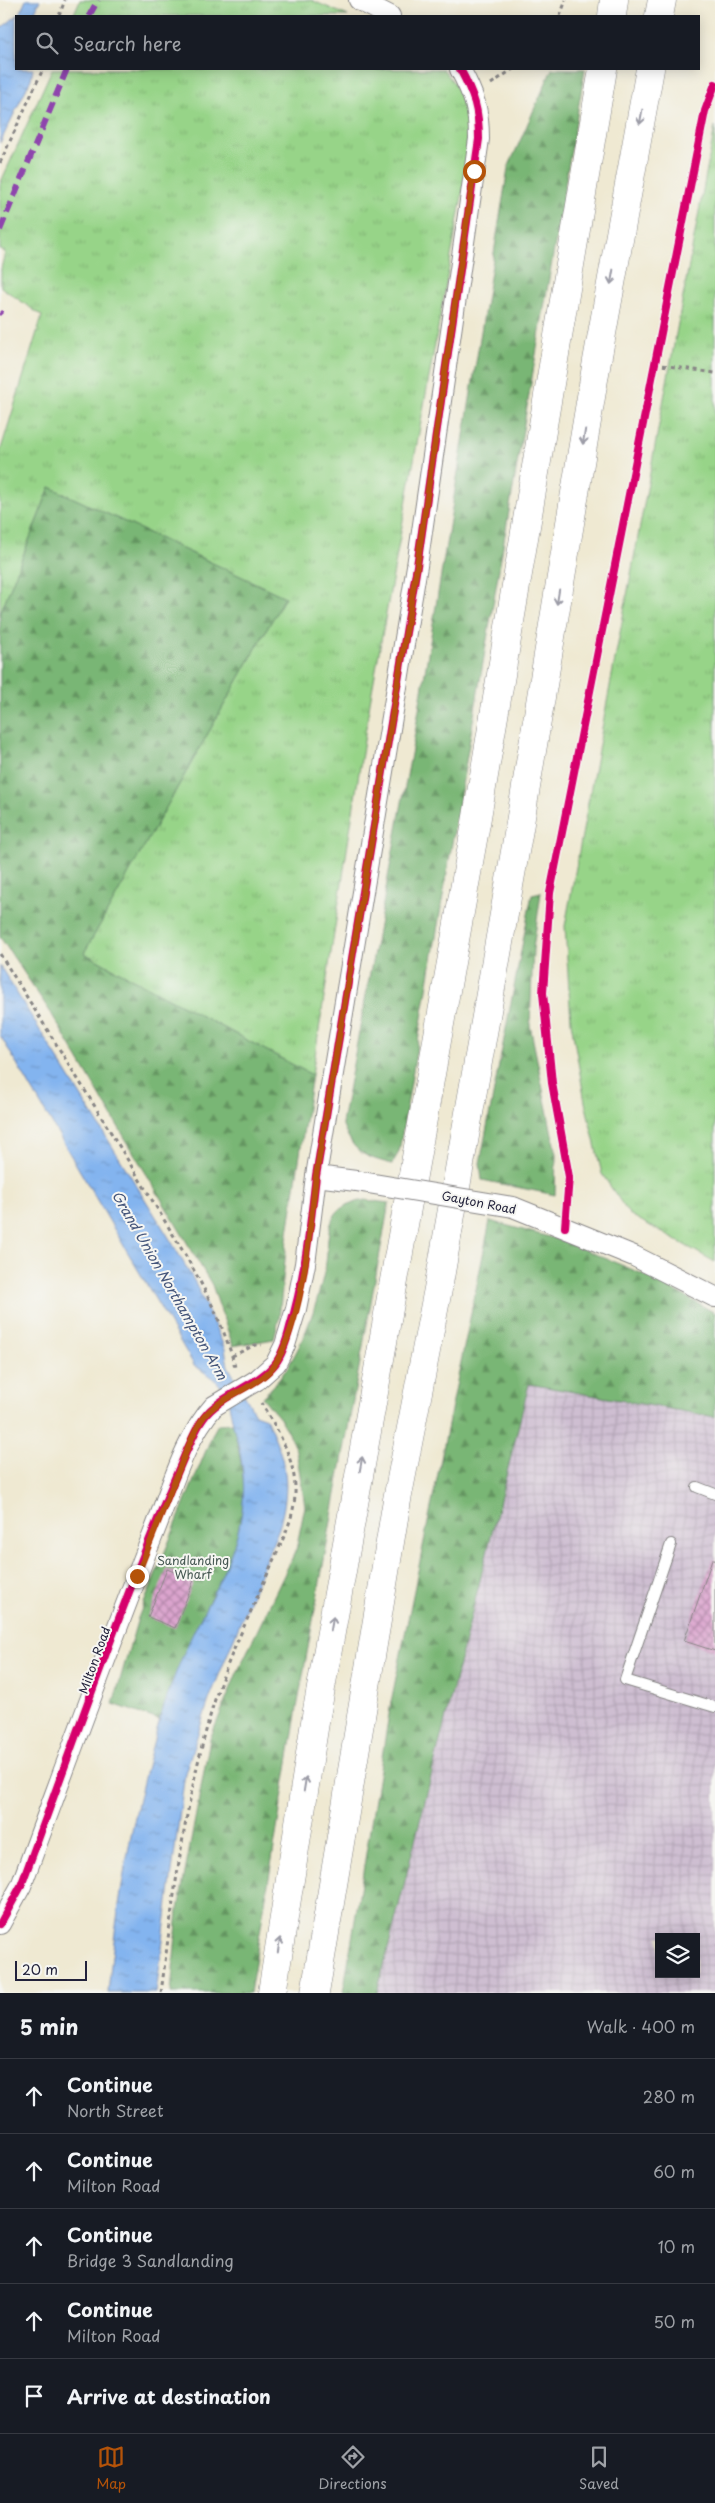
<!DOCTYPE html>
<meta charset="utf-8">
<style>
:root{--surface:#171b24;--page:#242831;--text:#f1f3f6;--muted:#9ea1a6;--line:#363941;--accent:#b45309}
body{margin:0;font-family:"Playpen Sans",sans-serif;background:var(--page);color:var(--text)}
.controls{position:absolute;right:15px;bottom:15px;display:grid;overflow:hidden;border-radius:0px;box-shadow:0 2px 12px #0003}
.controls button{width:45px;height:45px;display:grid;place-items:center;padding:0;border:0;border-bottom:1px solid var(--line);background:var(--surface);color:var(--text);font:25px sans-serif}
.scale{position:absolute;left:15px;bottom:12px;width:72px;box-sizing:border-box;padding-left:5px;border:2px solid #22223b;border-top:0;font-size:14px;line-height:18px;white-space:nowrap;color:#22223b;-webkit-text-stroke:4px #f6f6f2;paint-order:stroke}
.stop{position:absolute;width:15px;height:15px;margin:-11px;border:4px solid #b45309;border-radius:50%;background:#fff}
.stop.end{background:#b45309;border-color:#fff;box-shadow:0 1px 5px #0008}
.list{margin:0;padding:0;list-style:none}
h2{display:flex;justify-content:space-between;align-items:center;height:65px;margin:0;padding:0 20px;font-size:21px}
h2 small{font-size:16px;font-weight:400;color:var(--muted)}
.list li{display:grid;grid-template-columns:32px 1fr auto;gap:15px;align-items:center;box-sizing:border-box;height:75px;padding:0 20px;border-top:1px solid var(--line)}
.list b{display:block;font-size:19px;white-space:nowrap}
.list p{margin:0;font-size:16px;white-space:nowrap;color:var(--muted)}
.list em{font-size:16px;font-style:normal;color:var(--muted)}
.icon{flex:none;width:28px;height:28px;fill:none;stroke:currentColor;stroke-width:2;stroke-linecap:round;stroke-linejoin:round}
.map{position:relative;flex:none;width:715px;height:1993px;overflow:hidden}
.search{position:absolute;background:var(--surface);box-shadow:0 2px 12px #0003;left:15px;right:15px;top:15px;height:55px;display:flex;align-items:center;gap:12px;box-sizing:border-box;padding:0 18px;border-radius:0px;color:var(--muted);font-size:19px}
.sheet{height:440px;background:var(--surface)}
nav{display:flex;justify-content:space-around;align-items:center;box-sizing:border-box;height:70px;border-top:1px solid var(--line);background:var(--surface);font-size:14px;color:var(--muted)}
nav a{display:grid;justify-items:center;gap:2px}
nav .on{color:var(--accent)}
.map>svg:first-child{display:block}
.industrial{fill:url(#industrial-grid);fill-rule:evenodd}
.grass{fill:url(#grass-tufts);stroke:#5c7b62}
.forest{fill:url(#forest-firs);stroke:#4e6c58}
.water{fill:url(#water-ripples);stroke:#526b95}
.building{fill:url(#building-cross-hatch)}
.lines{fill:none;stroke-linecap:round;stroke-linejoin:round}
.lane-casing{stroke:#888686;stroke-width:12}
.street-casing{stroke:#888686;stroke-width:22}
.highway-casing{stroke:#888686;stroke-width:29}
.path{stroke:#888686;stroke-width:3;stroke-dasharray:4 4;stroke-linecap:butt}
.lane{stroke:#fff;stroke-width:10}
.street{stroke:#fff;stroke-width:20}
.highway{stroke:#fff;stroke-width:28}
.street-bridge-casing{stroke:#888686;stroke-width:22;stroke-linecap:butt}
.street-bridge{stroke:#fff;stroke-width:20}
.quiet{stroke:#8e44ad;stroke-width:6;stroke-dasharray:12 6;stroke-linecap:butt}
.cycleway-casing{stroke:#f6f6f2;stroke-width:11}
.cycleway{stroke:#d6006c;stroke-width:8}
.oneway{stroke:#9c9ca7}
.route{stroke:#b45309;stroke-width:6}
.labels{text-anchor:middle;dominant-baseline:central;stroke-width:4;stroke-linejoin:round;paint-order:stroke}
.street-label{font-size:12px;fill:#22223b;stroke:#f6f6f2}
.park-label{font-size:12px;fill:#455752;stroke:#f6f6f2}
.water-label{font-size:14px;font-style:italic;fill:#44557a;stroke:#f6f6f2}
</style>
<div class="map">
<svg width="715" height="1993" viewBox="0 0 715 1993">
<defs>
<pattern id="industrial-grid" width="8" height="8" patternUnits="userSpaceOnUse" patternTransform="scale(1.25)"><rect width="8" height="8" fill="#cebed1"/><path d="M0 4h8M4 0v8" fill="none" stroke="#b1a3b4"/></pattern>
<pattern id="grass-tufts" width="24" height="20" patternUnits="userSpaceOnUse" patternTransform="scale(1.25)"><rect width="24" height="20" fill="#97d488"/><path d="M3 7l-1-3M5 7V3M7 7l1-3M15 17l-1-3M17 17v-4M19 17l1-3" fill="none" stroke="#82b676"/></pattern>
<pattern id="forest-firs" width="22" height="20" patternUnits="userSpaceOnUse" patternTransform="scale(1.25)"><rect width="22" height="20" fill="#79b674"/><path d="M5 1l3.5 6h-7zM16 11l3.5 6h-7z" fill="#639460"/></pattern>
<pattern id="water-ripples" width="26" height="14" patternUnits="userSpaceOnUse" patternTransform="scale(1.25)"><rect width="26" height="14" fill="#83b4ef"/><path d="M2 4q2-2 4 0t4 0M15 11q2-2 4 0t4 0" fill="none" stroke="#6b92c3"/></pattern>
<pattern id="building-cross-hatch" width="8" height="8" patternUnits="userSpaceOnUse" patternTransform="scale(1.25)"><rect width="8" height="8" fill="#dba4ce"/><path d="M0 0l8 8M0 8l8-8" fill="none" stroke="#b185a8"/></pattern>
</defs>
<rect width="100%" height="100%" fill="#f6f6f2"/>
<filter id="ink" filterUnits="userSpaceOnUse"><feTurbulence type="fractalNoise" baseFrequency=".02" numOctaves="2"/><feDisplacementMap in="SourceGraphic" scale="10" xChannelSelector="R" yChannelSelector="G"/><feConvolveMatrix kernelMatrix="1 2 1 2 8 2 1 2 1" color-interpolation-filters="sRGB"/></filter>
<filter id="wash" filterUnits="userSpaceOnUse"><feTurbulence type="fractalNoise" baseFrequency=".0096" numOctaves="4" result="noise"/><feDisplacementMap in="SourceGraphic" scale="20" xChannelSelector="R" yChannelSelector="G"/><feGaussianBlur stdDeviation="1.12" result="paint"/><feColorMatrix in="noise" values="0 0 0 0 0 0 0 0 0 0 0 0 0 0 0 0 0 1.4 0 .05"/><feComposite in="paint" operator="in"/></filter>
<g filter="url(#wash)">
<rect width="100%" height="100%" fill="#efe9d2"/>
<path class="industrial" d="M 529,1384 L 715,1417 L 715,1993 L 377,1993 ZM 659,1937 L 696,1937 L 696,1974 L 659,1974 Z"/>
<g class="grass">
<polygon points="80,0 311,0 348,16 73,16"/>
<path d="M 52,69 L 443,69 C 474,106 467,128 466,174 L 370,702 L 312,1075 L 84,953 L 285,597 L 50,487 L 0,614 L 0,452 L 42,316 L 1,287 L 1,269 L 5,252 L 0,249 L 0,184 Z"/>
<polygon points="715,126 715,1262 629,1214 602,1174 585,1102 571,1022 565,926"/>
</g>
<g class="forest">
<path d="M 552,69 L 585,69 L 399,1152 L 392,1164 C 362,1156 354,1153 342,1123 L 415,733 L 508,168 Z"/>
<polygon points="50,487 285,597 84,953 312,1075 287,1240 279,1319 274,1339 233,1346 212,1285 51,1013 0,937 0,614"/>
<polygon points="541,892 533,949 530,1025 556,1154 555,1195 482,1180 480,1163 532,894"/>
<path d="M 365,1200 L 389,1203 L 297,1708 L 250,1993 L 171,1993 L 178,1910 L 210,1739 L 236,1675 L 296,1550 L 305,1506 L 296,1450 L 282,1421 L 262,1397 C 296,1369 316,1311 325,1268 C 329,1251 325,1231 335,1215 C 341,1205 354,1202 365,1200 Z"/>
<polygon points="490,1221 564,1241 650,1277 715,1313 715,1417 529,1384 377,1993 343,1993 391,1702"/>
<path d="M 234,1423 C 237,1452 247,1475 243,1505 C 238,1553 215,1587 196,1628 C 181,1658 170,1689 159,1720 L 113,1704 L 138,1618 L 213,1433 L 218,1424 Z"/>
</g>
<g class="water">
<polygon points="26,0 40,0 33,16 16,16 16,69 33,69 31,79 0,143 0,29 20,13"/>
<path d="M 0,966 L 171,1241 L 196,1284 L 225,1349 L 228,1366 L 255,1414 L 266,1418 C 286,1461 292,1482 279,1528 L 210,1697 L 185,1773 L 156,1993 L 108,1993 C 117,1903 132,1816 157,1729 C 167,1694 180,1659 196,1627 C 231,1559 258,1511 235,1433 C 231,1418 230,1395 218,1383 C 211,1376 202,1371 194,1365 L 0,1035 Z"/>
</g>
<g id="blocks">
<g class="building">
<polygon points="712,1560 715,1560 715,1651 684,1641"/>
<polygon points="167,1569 194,1580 175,1628 148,1617"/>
</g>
</g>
</g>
<g filter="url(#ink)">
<use href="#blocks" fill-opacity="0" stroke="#888686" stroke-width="1"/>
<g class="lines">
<g class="lane-casing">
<g id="lane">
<polyline points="697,1487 715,1494"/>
<polyline points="671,1544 625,1680 715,1707"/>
</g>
</g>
<g class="street-casing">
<g id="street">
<polyline points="359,0 390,16"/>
<polyline points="316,1176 356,1181"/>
<polyline points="513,1207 634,1256 715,1297"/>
<path d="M 257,1380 L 276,1363 L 285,1345 L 296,1309 L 305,1264 L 316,1176 L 417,566 L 479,139 C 479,109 474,95 460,69"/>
<path d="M 0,1924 L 21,1886 C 65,1768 108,1649 154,1532 C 171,1490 184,1439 214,1406"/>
</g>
</g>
<g class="highway-casing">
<g id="highway">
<polyline points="612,16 614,0"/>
<polyline points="659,16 662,0"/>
<polyline points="272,1993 316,1716 476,823 603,69"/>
<polyline points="315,1993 397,1500 438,1289 519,829 597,361 650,69"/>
</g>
</g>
<g class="path">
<polyline points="59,16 65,0"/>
<polyline points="560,16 566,0"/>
<polyline points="491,84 513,69"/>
<polyline points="0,163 43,69"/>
<polyline points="655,364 715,373"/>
<path d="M 0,954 C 50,1034 100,1114 149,1195 C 182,1250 219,1305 235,1367"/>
<polyline points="232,1356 255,1345 262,1345"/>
<path d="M 161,1993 C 174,1892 186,1791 217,1693 C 232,1649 255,1604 273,1561 C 281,1543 291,1524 294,1504 C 300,1467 280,1433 261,1403"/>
</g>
<use href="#lane" class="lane"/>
<use href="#street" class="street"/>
<use href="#highway" class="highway"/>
<g class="street-bridge-casing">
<g id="street-bridge">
<polyline points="356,1181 513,1207"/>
<polyline points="214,1406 257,1380"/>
</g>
</g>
<use href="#street-bridge" class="street-bridge"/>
<g class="quiet">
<polyline points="89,16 98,0"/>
<polyline points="0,230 67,69"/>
<polyline points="0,312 2,314"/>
</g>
<g class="cycleway-casing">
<g id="cycleway">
<polyline points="565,1227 569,1177 552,1083 543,993 550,893 705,111 715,84"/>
<path d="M 0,1924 L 21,1886 C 75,1740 125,1592 187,1450 C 194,1435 201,1417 214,1407 C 233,1390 258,1384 275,1364 C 283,1354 287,1339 290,1327 C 305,1278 310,1227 316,1176 L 417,566 L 479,139 C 479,109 474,95 460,69"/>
</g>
</g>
<use href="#cycleway" class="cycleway"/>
</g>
<defs><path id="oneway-shaft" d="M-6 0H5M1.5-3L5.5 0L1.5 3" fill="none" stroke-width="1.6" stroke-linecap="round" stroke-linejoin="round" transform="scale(1.25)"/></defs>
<g class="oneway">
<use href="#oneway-shaft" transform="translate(641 117) rotate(100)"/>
<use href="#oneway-shaft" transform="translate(612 277) rotate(100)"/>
<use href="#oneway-shaft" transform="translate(584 437) rotate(99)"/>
<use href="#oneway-shaft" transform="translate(558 597) rotate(99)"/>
<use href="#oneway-shaft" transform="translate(361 1464) rotate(-80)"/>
<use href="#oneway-shaft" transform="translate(332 1624) rotate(-80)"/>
<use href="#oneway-shaft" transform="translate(305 1784) rotate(-81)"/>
<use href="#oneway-shaft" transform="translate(279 1945) rotate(-81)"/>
</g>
</g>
<g class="lines" filter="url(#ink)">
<path class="route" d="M 137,1576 C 150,1543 163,1510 176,1477 C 184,1458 191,1435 203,1418 C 222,1393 261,1389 277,1361 C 305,1312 309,1231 316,1176 L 417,566 L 474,171"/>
</g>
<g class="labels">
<g class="street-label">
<text transform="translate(479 1202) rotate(11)">Gayton Road</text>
<text transform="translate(94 1660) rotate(-70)">Milton Road</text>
</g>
<g class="park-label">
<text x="193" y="1560">Sandlanding<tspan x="193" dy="14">Wharf</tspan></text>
</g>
<g class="water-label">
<text transform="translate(170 1285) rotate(60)">Grand Union Northampton Arm</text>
</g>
</g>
</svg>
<div class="controls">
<button><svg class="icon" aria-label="layers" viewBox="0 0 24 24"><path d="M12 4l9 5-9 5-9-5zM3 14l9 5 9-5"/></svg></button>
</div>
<div class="scale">20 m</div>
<div class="stop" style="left:474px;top:171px"></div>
<div class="stop end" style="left:137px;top:1576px"></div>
<div class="search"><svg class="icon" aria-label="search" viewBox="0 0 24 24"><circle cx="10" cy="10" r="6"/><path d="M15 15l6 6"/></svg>Search here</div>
</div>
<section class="sheet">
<h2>5 min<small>Walk · 400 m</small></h2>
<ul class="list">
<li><svg class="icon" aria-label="ahead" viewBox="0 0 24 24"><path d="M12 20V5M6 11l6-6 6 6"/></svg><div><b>Continue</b><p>North Street</p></div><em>280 m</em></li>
<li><svg class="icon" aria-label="ahead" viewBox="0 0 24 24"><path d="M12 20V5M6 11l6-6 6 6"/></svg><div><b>Continue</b><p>Milton Road</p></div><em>60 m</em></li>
<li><svg class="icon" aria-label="ahead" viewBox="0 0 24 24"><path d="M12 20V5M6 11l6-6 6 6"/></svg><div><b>Continue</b><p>Bridge 3 Sandlanding</p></div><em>10 m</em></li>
<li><svg class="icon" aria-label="ahead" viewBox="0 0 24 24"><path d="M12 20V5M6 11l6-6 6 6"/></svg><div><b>Continue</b><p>Milton Road</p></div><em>50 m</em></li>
<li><svg class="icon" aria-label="arrive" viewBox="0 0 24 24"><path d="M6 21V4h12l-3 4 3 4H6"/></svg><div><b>Arrive at destination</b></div></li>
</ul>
</section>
<nav>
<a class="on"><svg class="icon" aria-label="map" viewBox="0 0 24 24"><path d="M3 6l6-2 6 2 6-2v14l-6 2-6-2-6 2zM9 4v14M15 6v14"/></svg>Map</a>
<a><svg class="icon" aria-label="directions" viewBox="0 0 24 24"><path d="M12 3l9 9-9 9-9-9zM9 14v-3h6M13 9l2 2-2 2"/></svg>Directions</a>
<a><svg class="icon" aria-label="saved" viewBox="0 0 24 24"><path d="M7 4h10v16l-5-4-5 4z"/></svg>Saved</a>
</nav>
